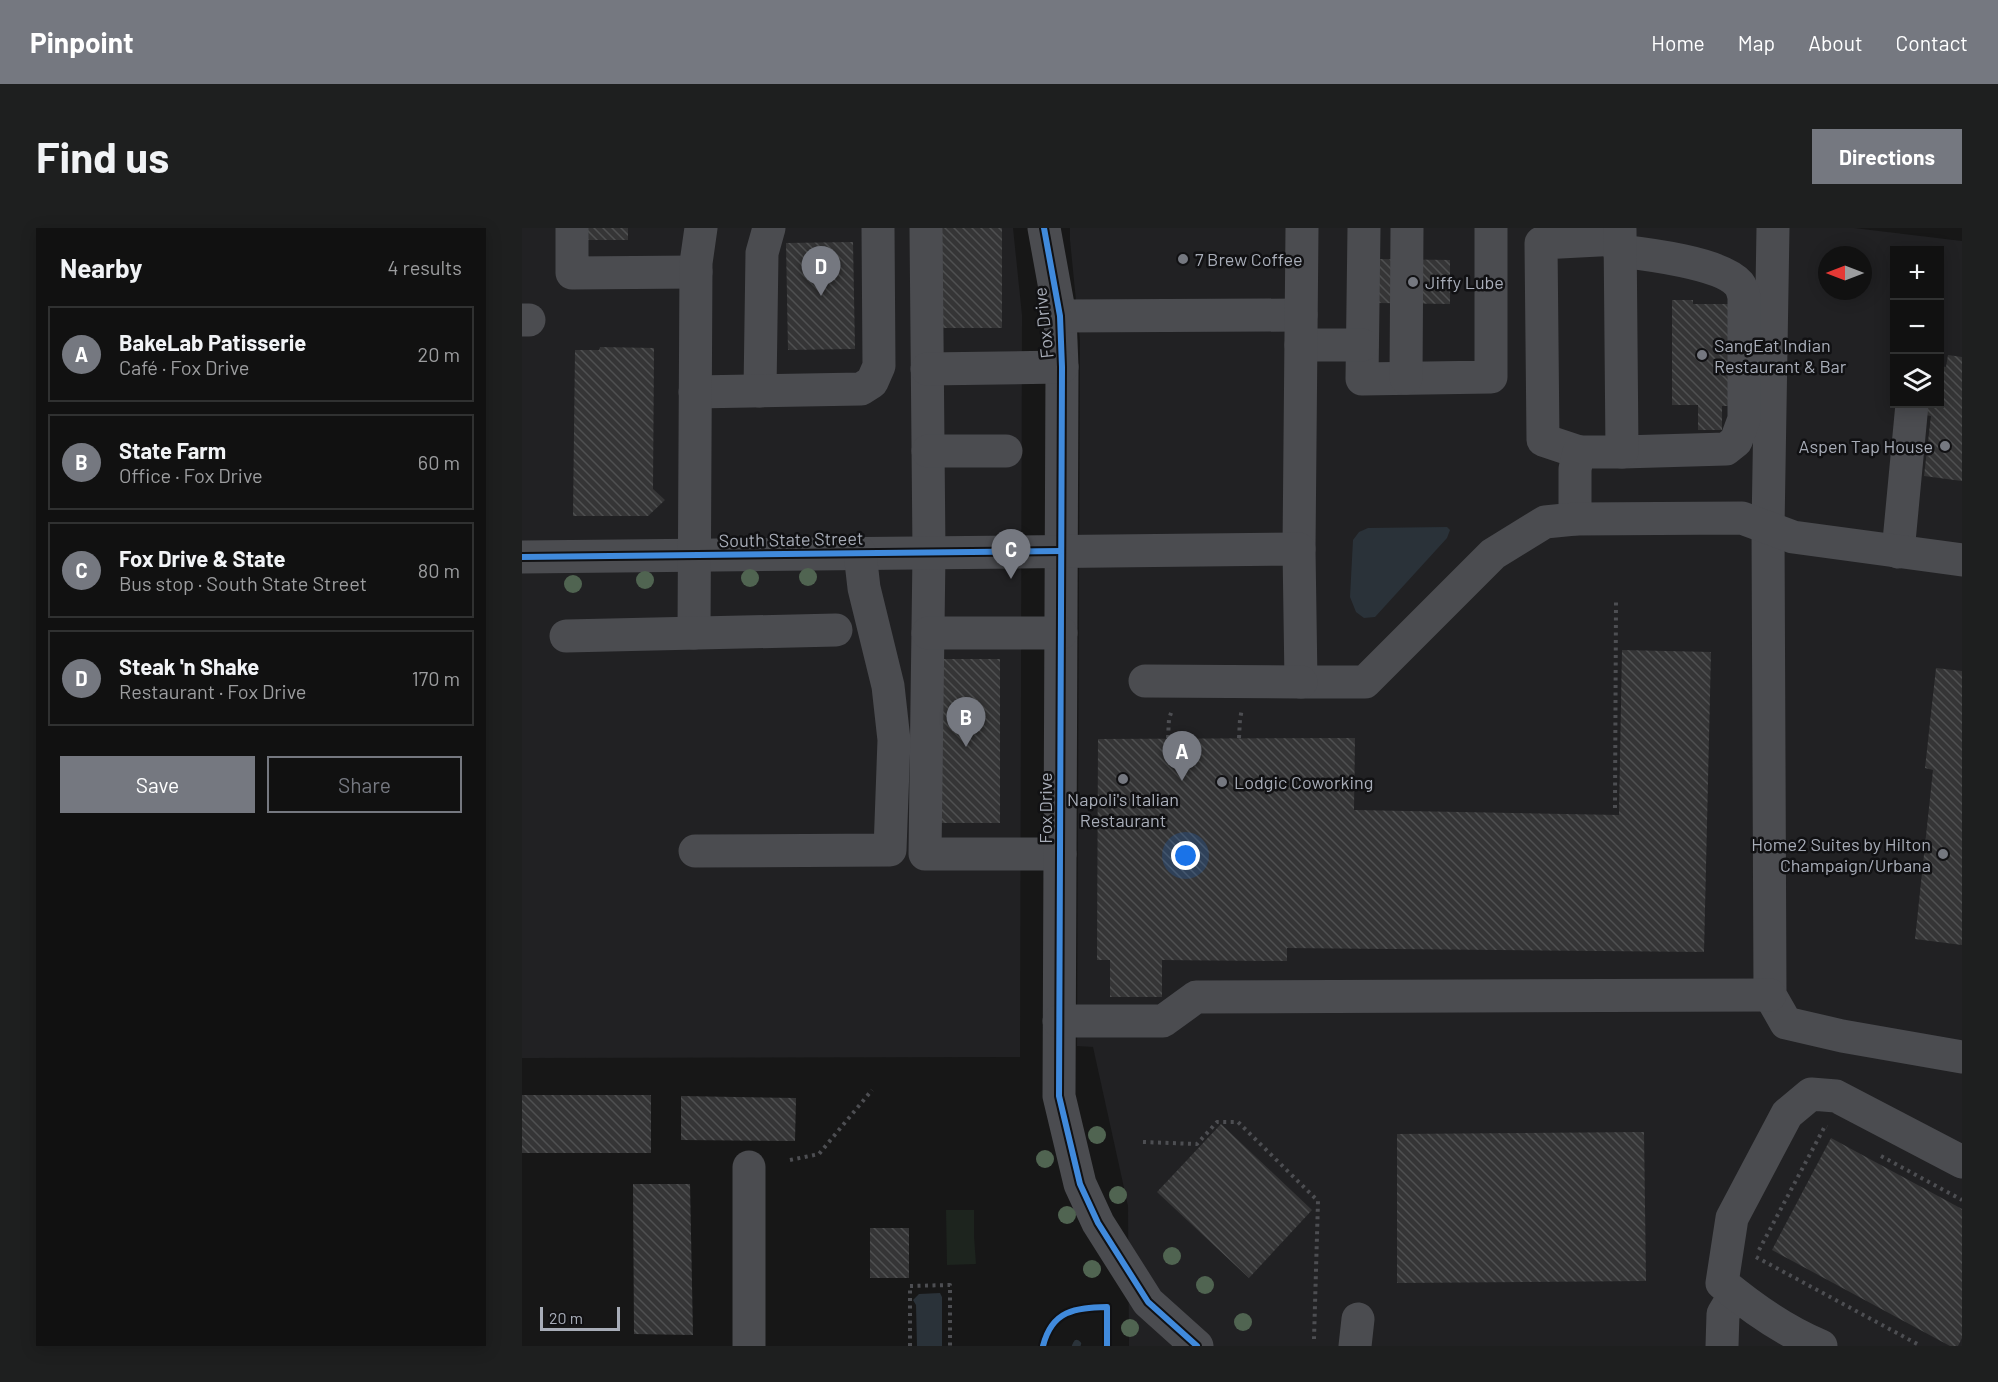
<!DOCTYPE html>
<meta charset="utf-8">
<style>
:root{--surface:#111;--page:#1e1f1f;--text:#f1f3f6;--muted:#9c9d9f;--line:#303131;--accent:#757880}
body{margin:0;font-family:Barlow,sans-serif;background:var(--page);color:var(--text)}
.controls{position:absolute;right:18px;top:18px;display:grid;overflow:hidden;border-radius:0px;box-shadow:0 3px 15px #0003}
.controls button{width:54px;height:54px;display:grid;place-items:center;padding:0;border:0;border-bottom:2px solid var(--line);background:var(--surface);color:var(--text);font:30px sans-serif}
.compass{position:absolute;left:1296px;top:18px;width:54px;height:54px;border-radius:50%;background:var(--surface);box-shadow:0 3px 15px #0003;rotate:270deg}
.scale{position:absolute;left:18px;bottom:15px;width:80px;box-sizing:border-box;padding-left:6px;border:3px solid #a8adb8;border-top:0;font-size:16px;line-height:21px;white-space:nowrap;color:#a8adb8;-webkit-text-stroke:4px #111113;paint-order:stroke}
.you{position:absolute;left:664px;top:628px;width:21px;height:21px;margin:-15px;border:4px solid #fff;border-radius:50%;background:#1a73e8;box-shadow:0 0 0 9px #1a73e833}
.badge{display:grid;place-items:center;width:39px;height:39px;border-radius:50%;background:var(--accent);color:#fff;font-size:20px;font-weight:700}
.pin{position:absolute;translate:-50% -50px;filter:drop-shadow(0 2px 3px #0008)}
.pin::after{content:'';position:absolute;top:32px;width:21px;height:18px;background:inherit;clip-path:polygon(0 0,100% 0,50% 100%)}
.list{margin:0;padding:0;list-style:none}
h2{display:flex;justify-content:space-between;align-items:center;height:78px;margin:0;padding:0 24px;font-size:26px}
h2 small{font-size:20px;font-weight:400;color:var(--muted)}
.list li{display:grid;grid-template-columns:39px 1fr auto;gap:18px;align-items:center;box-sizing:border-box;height:96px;margin:0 12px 12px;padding:0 12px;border:2px solid var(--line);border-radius:0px}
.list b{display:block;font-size:22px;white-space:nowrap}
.list p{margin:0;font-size:20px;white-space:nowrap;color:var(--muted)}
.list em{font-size:20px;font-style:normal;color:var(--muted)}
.actions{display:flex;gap:12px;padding:18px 24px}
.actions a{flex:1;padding:14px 0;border:2px solid var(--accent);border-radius:0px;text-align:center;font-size:21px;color:var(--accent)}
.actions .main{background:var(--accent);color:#fff}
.icon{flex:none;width:33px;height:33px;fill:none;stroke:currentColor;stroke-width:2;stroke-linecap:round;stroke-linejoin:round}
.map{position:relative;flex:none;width:1440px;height:1118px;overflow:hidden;border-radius:0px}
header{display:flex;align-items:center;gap:36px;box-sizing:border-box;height:84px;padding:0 30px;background:var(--accent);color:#fff}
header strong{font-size:28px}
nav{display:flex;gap:33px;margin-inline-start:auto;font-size:21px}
.intro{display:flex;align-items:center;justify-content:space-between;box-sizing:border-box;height:144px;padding:0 36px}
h1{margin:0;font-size:42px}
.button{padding:15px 27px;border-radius:0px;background:var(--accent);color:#fff;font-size:21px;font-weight:700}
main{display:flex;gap:36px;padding:0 36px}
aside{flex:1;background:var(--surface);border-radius:0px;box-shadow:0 3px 15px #0003}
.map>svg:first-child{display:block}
.built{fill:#212123;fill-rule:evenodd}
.park{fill:#1d241e}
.water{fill:#2a3239}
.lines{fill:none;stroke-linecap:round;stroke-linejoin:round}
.stream{stroke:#2a3239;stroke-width:8}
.building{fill:url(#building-back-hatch)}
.path{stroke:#4d4e52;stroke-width:4;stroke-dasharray:3 4.5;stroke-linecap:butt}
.minor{stroke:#4b4c50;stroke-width:33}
.cycleway-casing{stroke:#111113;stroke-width:10}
.cycleway{stroke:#408adc;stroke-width:6}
.tree{fill:#506451}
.poi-dot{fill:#757880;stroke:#111113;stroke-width:2}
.labels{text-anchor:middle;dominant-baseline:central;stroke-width:5;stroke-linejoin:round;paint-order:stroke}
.poi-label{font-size:18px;fill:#a8adb8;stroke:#111113;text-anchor:start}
.street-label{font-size:18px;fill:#a8adb8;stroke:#111113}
</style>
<header>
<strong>Pinpoint</strong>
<nav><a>Home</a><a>Map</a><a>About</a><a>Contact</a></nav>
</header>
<div class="intro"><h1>Find us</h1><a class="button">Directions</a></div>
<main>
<aside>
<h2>Nearby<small>4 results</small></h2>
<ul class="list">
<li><span class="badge">A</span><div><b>BakeLab Patisserie</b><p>Café · Fox Drive</p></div><em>20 m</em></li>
<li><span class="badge">B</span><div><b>State Farm</b><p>Office · Fox Drive</p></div><em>60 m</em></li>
<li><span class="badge">C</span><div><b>Fox Drive &amp; State</b><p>Bus stop · South State Street</p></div><em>80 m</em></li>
<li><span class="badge">D</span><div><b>Steak 'n Shake</b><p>Restaurant · Fox Drive</p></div><em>170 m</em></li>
</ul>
<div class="actions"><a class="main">Save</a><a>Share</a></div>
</aside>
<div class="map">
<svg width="1440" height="1118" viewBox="0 0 1440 1118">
<defs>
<pattern id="building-back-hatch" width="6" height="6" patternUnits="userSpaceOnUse" patternTransform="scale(1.5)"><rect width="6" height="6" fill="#353536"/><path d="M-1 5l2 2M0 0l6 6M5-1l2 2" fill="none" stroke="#4f5051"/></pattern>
</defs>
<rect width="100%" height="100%" fill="#171717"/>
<g class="built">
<polygon points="0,0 491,0 500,87 498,829 0,830"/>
<path d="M 548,0 L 1332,0 L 1440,13 L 1440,1118 L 607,1118 L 606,978 L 571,819 L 555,818 L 558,113 L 548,12 ZM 1372,22 L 1418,22 L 1418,176 L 1372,176 ZM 1305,27 L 1341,27 L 1341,63 L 1305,63 Z"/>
</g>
<polygon class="park" points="424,982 452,982 452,1008 454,1036 425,1037"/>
<g class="water">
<polygon points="925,299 928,302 925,310 853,389 842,390 834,384 828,369 831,312 837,304 846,300"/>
<polygon points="418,1065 420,1069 420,1118 395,1118 394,1077 391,1072 397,1066"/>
</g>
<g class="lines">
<polyline class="stream" points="554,1118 555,1116"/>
</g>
<g class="building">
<rect x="56" y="0" width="50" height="12"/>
<rect x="409" y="0" width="71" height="100"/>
<polygon points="331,14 333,121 266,122 264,15"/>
<polygon points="855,31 928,32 928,76 855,75"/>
<polygon points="1150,72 1171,72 1171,76 1210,76 1211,178 1200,178 1200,202 1176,202 1176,177 1150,177"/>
<polygon points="78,119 132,120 131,261 143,272 126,288 51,288 53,122 77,122"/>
<polygon points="1426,127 1440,129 1440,253 1402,248 1409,188 1403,187 1404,176 1418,176 1418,138 1424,139"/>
<polygon points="1100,422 1189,424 1182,724 765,720 765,733 640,732 640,769 588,769 588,732 575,732 576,511 833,510 832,582 1097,587"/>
<polygon points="407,431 478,431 478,595 408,595"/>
<polygon points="1414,440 1440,443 1440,717 1393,711 1411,542 1403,540"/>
<rect x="0" y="867" width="129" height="58"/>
<polygon points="159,868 274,870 273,913 159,912"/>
<polygon points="699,896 790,982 727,1050 635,964"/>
<polygon points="1122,904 1124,1053 875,1055 875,906"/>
<polygon points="1309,910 1440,981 1440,1110 1436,1118 1428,1118 1250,1022"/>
<polygon points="111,956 168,956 171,1107 112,1106"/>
<rect x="348" y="1000" width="39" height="50"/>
</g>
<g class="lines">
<g class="path">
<polyline points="646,510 647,491 650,482"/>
<polyline points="717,510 718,491 720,481"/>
<polyline points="1093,580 1094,373"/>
<polyline points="621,914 675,916 695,894 716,894 796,973 792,1111"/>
<polyline points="1359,928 1440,972"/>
<polyline points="268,932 297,926 350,862"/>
<polyline points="1237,1022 1303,898 1305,899"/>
<polyline points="1234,1029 1399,1118"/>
<polyline points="388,1118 388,1058 428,1057 428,1118"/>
</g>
<g class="minor">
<polyline points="50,0 50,45 174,44"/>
<polyline points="404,0 407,325 403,626 538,626"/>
<polyline points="522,0 538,88 540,139 537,868 558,956 576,995 626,1074 675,1118"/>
<polyline points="842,0 840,151 969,149 969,0"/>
<polyline points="1251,0 1246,300 1248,767 1264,795 1320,808 1440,829"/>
<path d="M 1097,23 C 1124,26 1200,35 1217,56 C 1220,60 1221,64 1222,69 L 1222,191 L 1214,213 L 1204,221 L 1100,224"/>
<polyline points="538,88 779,87"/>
<polyline points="0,92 7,92"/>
<polyline points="779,117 840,117"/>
<polyline points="405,141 540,139"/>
<polyline points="884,150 885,0"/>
<polyline points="238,163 240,25 247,0"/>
<polyline points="173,164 339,161 350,154 357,138 356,0"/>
<polyline points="406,223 484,223"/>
<polyline points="1057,224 1021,212 1019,15 1096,11"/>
<polyline points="1053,291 1053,241 1057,224 1100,224 1098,2"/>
<polyline points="777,321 780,0"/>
<polyline points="1376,324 1390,176"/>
<polyline points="0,329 777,321 779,454 843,454 971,326 1023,294 1053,291 1220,290 1271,309 1440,332"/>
<polyline points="172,405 174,35 179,0"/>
<polyline points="406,405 539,405"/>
<polyline points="44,408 314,402"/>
<polyline points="623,453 779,454"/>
<polyline points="173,623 368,622 372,512 366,458 342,360 338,325"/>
<polyline points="537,793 641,793 674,769 1248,767"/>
<polyline points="227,939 227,1118"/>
<polyline points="833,1118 836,1091"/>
<polyline points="1200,1118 1201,1086 1213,1066"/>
<path d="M 1299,1118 C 1262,1103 1230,1080 1200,1055 L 1210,990 L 1265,886 L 1289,866 L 1314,868 L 1440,934"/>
</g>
<g class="cycleway-casing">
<g id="cycleway">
<polyline points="522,0 538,88 540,139 537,868 558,956 576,995 626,1074 675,1118"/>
<polyline points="0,329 539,323"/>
<path d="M 521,1118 C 530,1082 553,1080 585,1079 L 585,1118"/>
</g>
</g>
<use href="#cycleway" class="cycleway"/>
</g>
<g class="tree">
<circle cx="286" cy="349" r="9"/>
<circle cx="228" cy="350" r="9"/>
<circle cx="123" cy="352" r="9"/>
<circle cx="51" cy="356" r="9"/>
<circle cx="575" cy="907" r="9"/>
<circle cx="523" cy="931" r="9"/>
<circle cx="596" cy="967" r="9"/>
<circle cx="545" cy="987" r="9"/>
<circle cx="650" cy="1028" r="9"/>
<circle cx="570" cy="1041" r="9"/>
<circle cx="683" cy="1057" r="9"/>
<circle cx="721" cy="1094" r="9"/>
<circle cx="608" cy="1100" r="9"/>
</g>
<g class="poi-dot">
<circle cx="661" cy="31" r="6"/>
<circle cx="891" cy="54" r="6"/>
<circle cx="1180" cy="127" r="6"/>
<circle cx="1423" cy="218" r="6"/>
<circle cx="601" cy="551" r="6"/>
<circle cx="700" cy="554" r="6"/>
<circle cx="1421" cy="626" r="6"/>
</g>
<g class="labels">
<g class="poi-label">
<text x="673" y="31">7 Brew Coffee</text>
<text x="903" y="54">Jiffy Lube</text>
<text x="1192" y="117">SangEat Indian<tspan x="1192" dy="21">Restaurant &amp; Bar</tspan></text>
<text x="1411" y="218" text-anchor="end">Aspen Tap House</text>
<text x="712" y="554">Lodgic Coworking</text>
<text x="601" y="571" text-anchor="middle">Napoli's Italian<tspan x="601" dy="21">Restaurant</tspan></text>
<text x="1409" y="616" text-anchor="end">Home2 Suites by Hilton<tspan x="1409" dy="21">Champaign/Urbana</tspan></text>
</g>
<g class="street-label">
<text transform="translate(521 95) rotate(-96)">Fox Drive</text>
<text transform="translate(269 311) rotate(-1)">South State Street</text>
<text transform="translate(523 580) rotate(-90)">Fox Drive</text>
</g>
</g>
</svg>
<div class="controls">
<button>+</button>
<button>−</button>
<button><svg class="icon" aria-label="layers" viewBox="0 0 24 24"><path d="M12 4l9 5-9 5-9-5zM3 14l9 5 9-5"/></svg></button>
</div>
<svg class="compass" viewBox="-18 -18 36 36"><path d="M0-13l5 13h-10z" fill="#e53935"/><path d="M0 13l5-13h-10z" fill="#9c9d9f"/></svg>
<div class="scale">20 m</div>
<div class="you"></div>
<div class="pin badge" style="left:660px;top:553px">A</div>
<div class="pin badge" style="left:444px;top:519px">B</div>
<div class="pin badge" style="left:489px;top:351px">C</div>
<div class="pin badge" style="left:299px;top:68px">D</div>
</div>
</main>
